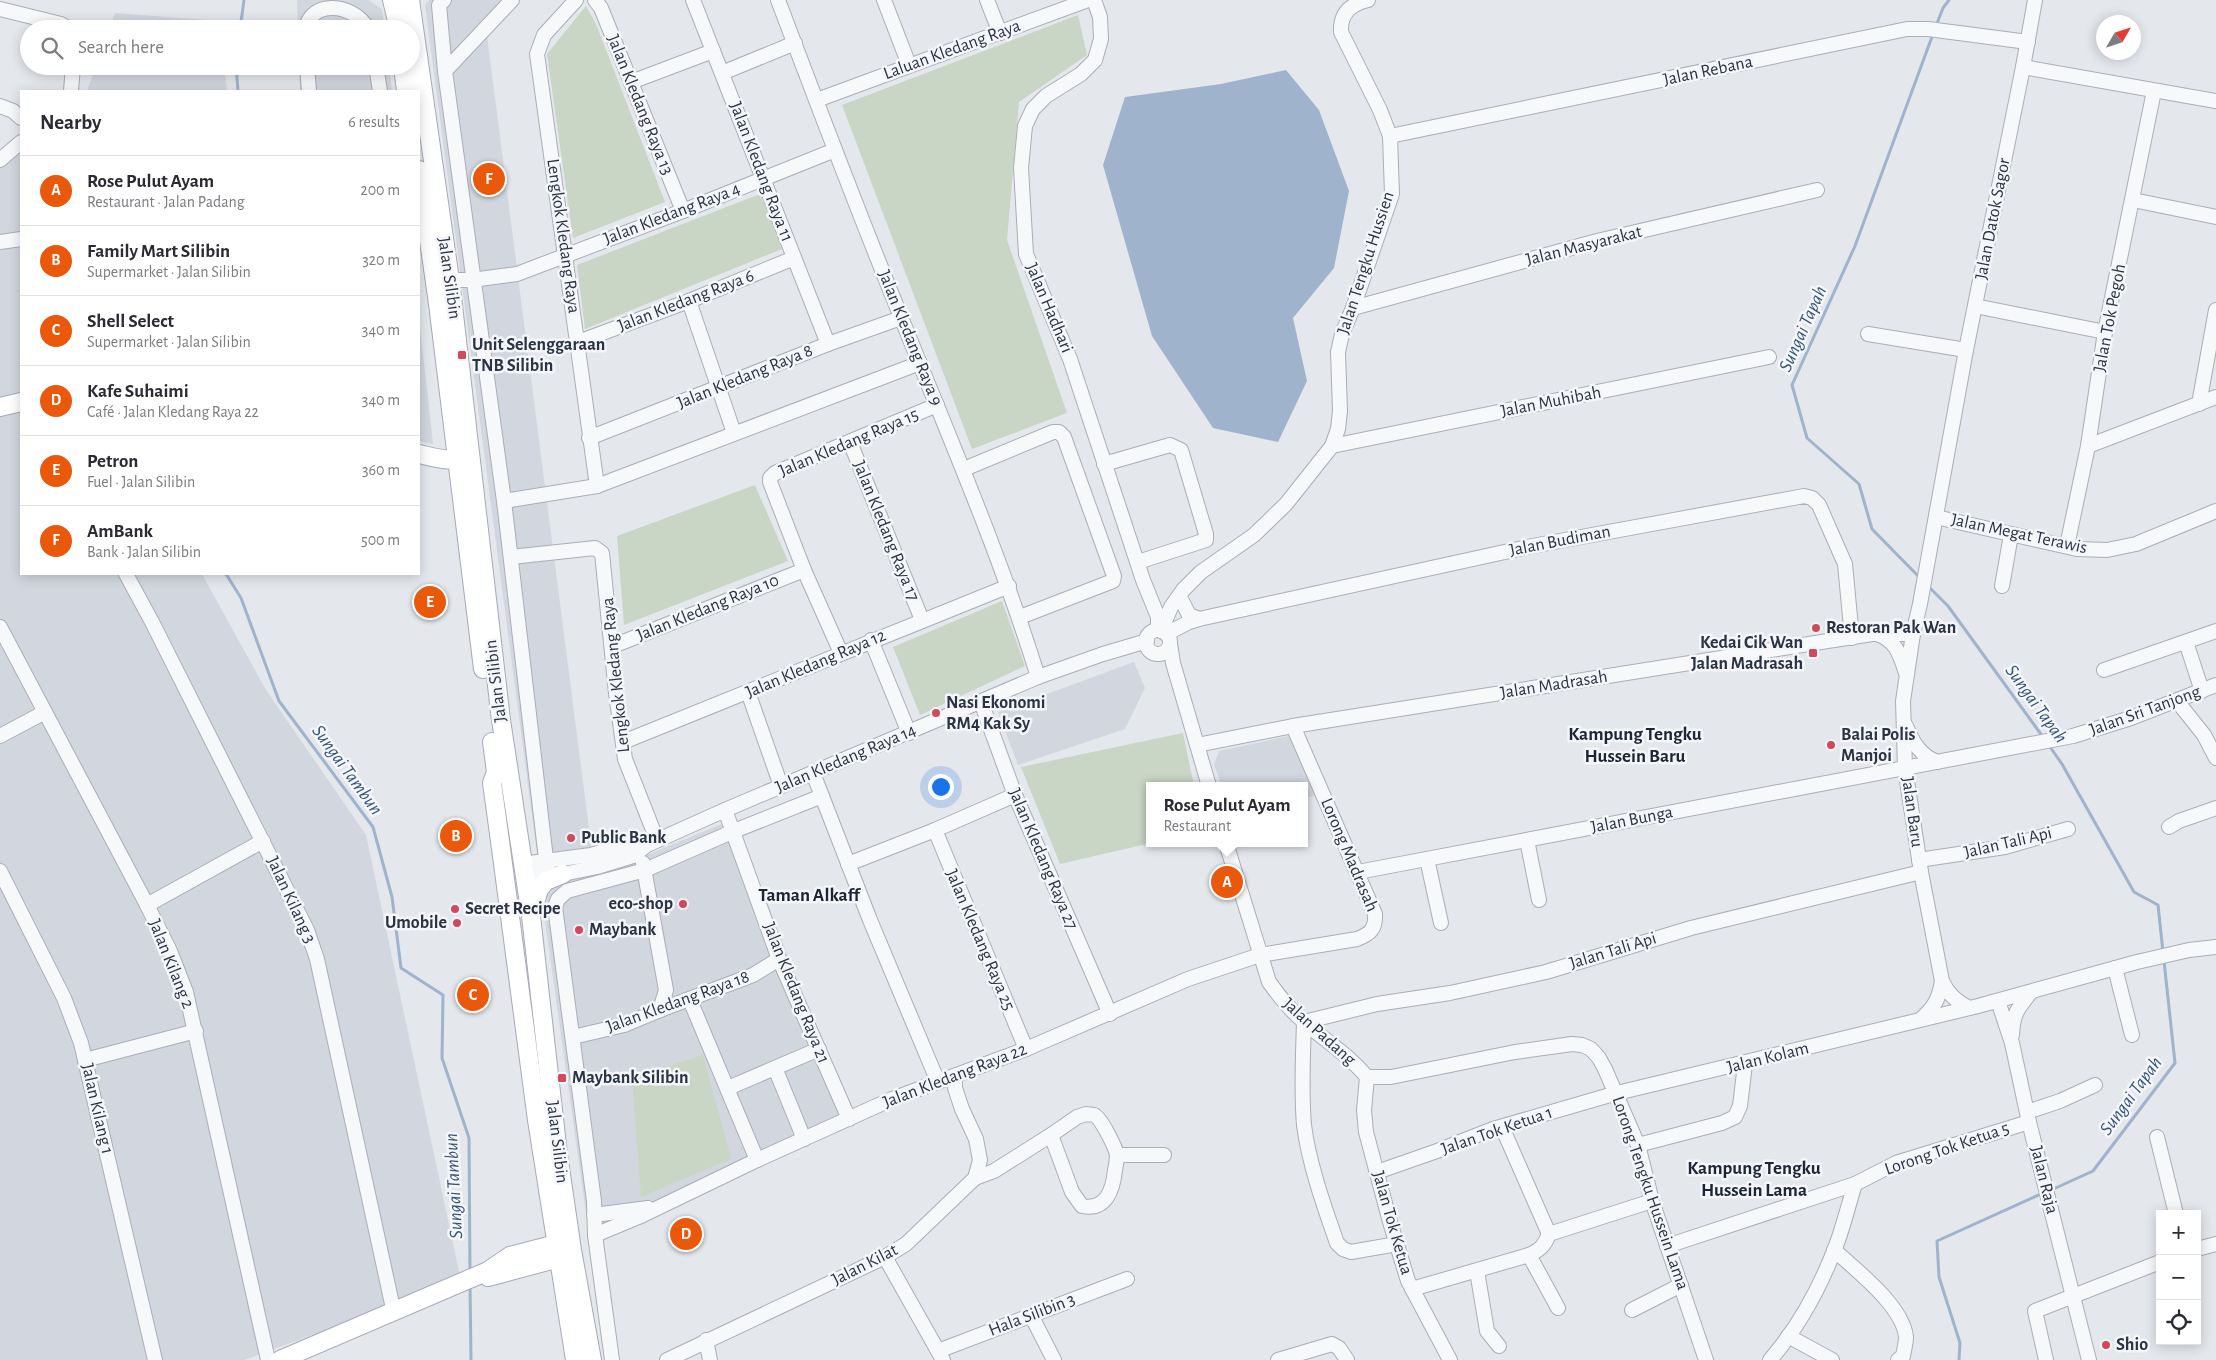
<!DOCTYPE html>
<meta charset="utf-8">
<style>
:root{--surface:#fff;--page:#f2f2f3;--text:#2b2b33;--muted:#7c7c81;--line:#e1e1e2;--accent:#ea580c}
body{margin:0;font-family:"Alegreya Sans",sans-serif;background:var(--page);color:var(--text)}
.controls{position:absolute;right:15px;bottom:15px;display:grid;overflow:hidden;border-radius:0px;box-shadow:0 2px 12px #0003}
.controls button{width:45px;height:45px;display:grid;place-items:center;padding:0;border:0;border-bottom:1px solid var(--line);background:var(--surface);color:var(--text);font:25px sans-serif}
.compass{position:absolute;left:2096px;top:15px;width:45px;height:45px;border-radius:50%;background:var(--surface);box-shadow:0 2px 12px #0003;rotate:51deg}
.you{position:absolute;left:940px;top:786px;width:18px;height:18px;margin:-12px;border:4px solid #fff;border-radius:50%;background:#1a73e8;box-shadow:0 0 0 8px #1a73e833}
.badge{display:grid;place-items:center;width:32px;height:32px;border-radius:50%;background:var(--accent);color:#fff;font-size:16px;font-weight:700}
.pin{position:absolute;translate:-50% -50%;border:2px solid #fff;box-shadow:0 1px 5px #0006}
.popup{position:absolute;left:1146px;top:782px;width:162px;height:65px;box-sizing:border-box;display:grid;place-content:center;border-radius:0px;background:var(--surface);filter:drop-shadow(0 1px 4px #0005);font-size:16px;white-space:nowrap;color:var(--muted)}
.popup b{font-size:19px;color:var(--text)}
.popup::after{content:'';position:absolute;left:50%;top:100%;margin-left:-10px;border:10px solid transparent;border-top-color:var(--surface)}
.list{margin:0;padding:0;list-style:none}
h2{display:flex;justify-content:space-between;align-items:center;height:65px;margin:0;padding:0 20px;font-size:21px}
h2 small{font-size:16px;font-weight:400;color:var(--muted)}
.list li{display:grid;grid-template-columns:32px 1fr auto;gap:15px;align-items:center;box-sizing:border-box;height:70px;padding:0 20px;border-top:1px solid var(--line)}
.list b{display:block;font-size:19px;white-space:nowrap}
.list p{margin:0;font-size:16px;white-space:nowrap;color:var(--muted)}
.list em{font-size:16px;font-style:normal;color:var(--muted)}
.icon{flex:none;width:28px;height:28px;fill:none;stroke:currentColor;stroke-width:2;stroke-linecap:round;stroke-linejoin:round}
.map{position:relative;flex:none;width:2216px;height:1360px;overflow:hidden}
.search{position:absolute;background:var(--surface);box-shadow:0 2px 12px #0003;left:20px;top:20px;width:400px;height:55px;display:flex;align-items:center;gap:12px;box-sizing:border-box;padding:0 18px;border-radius:28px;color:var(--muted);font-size:19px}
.panel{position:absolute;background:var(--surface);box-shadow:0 2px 12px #0003;left:20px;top:90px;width:400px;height:485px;border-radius:0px}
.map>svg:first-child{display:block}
.built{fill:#d2d6de}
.green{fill:#c9d6c5}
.water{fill:#9fb4cc}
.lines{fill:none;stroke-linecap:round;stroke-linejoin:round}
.stream{stroke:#9fb4cc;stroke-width:3}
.minor-casing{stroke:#a9aeb7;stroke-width:16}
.major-casing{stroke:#a3abb8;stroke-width:20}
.minor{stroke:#f7f8fa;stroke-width:14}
.major{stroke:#fff;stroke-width:18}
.poi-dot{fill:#d1495b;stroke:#f4f6f9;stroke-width:2}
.labels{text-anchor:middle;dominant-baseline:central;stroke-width:5;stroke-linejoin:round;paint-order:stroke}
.street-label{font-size:18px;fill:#2b3445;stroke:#f4f6f9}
.poi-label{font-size:18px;font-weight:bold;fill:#2b3445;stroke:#f4f6f9;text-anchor:start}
.water-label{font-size:19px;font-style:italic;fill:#34527a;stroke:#f4f6f9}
.neighbourhood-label{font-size:19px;font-weight:bold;fill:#1d2536;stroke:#f4f6f9}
</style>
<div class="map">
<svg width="2216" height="1360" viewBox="0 0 2216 1360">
<rect width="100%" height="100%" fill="#e4e7ec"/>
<g class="built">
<polygon points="297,0 368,0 382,9 384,29 298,29"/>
<polygon points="429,0 511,0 486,28 592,852 538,861 425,5"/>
<polygon points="115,13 220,21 220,29 109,29"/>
<polygon points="96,66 224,66 227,91 87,91"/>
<polygon points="299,66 389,66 392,91 300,91"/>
<polygon points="21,145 21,574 202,574 266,690 366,835 461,1281 244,1360 0,1360 0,162"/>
<polygon points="419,319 433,444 419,441"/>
<polygon points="1134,662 1145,688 1125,729 1018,765 998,712"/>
<polygon points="1294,735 1319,795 1305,798 1304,786 1222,786 1214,765 1219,751"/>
<polygon points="734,819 854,1124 650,1214 588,1228 542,899 557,883 635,860"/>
</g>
<g class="green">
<polygon points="586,6 596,24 665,202 573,238 547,54"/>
<polygon points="1078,15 1087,55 1019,102 1007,240 1067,413 972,449 842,105"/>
<polygon points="760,194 782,249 585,329 577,265"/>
<polygon points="755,485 788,561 624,625 617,536"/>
<polygon points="1002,601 1025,666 920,715 893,647"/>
<polygon points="1183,733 1194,786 1150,786 1151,843 1060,864 1021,767"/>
<polygon points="703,1055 731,1159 641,1197 632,1078"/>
</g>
<polygon class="water" points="1286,70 1319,110 1349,191 1334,268 1293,318 1307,381 1278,442 1213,428 1152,336 1103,165 1125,97 1221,84"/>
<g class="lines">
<g class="stream">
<polyline points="1936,26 1943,8 1949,0"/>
<polyline points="240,29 244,0"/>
<polyline points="236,66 238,91"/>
<polyline points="226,574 241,598 279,701 373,827 392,897 401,968 443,995 442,1058 469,1138 470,1273"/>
<polyline points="1921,579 1872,529 1859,484 1807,438 1792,385 1855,246 1933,34"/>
<polyline points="1927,585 1948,606 2043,737"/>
<polyline points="2048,744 2062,764 2134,892 2158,905 2163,952"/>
<polyline points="2049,1191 2093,1171 2175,1063 2164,961"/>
<polyline points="470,1284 471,1360"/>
<polyline points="1959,1360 1960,1343 1939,1277 1937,1241 2043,1193"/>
</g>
<g class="minor-casing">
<g id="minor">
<polyline points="444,0 439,5 445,71 504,501 548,876"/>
<polyline points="576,0 544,35 537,54 597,486"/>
<polyline points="595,0 601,8 683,211"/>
<polyline points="693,0 828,344"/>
<path d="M 778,0 C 818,106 858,212 901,317 C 949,437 1000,554 1038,677"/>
<polyline points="884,0 909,65"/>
<polyline points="987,0 1000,33"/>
<polyline points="1094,0 1100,17 1101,39 1095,60 1081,74 1046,96 1033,109 1025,126 1021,168 1026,254 1070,359 1143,580 1158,617 1158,630"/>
<polyline points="0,9 61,24 69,29"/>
<path d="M 306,29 C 310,0 353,2 368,29"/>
<polyline points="307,66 309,91"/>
<polyline points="376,66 380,91"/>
<polyline points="2023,67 2035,0"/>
<polyline points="445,71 512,0"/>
<polyline points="722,73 795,43"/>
<polyline points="631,82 713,51"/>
<polyline points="71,91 73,66"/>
<polyline points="817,100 1088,0"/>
<polyline points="0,106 13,111 21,118"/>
<polyline points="1390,136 1907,29 1928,29 2028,42"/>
<polyline points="0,160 21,142"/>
<polyline points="2133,200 2216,217"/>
<polyline points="0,242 21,239"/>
<polyline points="450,280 472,280 517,274 683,211 835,150"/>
<polyline points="689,301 734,433"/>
<polyline points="1975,306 2105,332"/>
<polyline points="1353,308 1597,241 1817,190"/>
<polyline points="1868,334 1966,350"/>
<polyline points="578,342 689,301 794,258"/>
<polyline points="2199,404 2216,310"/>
<polyline points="589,438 828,344 901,318"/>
<polyline points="850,442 922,620"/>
<polyline points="1332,446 1769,357"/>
<polyline points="2088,446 2216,397"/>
<polyline points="1104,464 1170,445 1181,450 1206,534 1206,540 1138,562"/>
<polyline points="964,469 1053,432 1059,432 1064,437 1114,576 1113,581 1020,617"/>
<polyline points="504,501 597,486 920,363"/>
<polyline points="1936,517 2077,549 2107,550 2136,544 2216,511"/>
<polyline points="2067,546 2088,446 2105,332 2154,91"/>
<polyline points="511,557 595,548 602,553 616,693 625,759 657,840"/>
<polyline points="126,574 152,622 307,930 317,959 394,1313"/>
<polyline points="2002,586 2011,535"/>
<polyline points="1182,601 1189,615 1199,619"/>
<polyline points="0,627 147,905 170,951 186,992 268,1360"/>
<circle cx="1158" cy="642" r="12"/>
<path d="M 1161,631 L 1171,607 L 1183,590 L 1201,572 L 1254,535 L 1286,504 L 1332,446 L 1338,429 L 1340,411 L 1338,352 L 1342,334 L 1353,308 L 1392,194 L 1390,136 L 1380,110 L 1341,32 C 1340,13 1351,4 1368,0"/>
<polyline points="1166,634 1189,622 1199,619 1527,547 1804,496 1812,498 1819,505 1845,564 1852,638"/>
<path d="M 1877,634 C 1896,640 1900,655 1906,673"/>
<polyline points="871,640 909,733"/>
<polyline points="2186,642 2202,691"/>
<polyline points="1170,644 1173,663 1209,786"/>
<polyline points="613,646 804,570"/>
<polyline points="841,653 804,570 770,482 770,478 775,473 937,405"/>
<polyline points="2104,670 2216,631"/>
<polyline points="748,692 781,786"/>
<polyline points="2177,701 2204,735 2216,758"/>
<polyline points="981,702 1015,795 1110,1014"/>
<path d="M 1906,726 C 1913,743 1920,755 1937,762"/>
<polyline points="0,736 45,712"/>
<polyline points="623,742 1009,586"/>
<polyline points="1197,745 1293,726 1872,634 1913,634"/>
<polyline points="813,773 870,920 938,1082"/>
<polyline points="725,810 779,959 849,1119"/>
<polyline points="2169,827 2179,821 2216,808"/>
<polyline points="935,830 1026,1049"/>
<polyline points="1527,840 1539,900"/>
<path d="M 1226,843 L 1269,982 C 1279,996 1289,1009 1302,1020 C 1324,1040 1348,1054 1367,1077"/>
<polyline points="1427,859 1441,923"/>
<polyline points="1919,860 2005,847 2068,829"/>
<polyline points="643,863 666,990 660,1010"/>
<polyline points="522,864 591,855 627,844 647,845"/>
<polyline points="848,864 935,830 1015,795"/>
<polyline points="0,871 64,998 81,1043 155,1360"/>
<polyline points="1358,872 2073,736 2131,718 2216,685"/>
<polyline points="524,876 563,874 597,867 633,856 647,845 725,810 1038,677 1103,654 1147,641"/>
<polyline points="147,905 263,841"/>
<polyline points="2115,968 2132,1035"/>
<polyline points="690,1000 757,1160"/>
<polyline points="1998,1001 2012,1043 2029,1122 2089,1360"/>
<path d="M 1969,1008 C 1956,1001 1948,994 1942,981 L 1921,872 L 1905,768 L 1903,701 L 1913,634 L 1920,604 L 1966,350 L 2023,67 L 2216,101"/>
<path d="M 1921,1019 C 1935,1007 1939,998 1942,981"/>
<path d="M 2012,1035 C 2013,1013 2018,1008 2031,992"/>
<polyline points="573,1037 624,1025 660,1010 753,975 779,959"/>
<polyline points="85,1060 196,1031"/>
<polyline points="775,1068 804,1139"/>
<polyline points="1367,1077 1391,1077 1515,1052 1572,1044 1582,1045 1591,1049 1599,1058 1605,1069 1638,1145 1652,1201 1706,1360"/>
<polyline points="1367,1077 1364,1110 1366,1132 1390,1222 1408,1281 1450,1360"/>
<polyline points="728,1088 819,1049"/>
<polyline points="2027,1112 2060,1101 2095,1085"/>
<path d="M 1086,1114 C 1089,1115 1091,1114 1094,1115 C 1101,1118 1115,1146 1117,1155 C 1117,1159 1116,1165 1115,1170 C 1113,1190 1106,1211 1082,1206 L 1072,1192 L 1051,1135 L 1077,1117 Z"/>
<polyline points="1502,1127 1549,1234"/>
<polyline points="2157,1137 2176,1214"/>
<polyline points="1638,1145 1722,1123 1735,1117 1740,1106 1745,1064"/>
<polyline points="1117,1155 1164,1155"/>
<polyline points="1377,1172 1437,1151 1493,1129 1617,1093 1978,1006 2137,962 2189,950 2216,947"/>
<polyline points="975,1178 994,1171 1051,1135"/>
<polyline points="594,1215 648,1208"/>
<path d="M 595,1235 L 643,1215 L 757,1160 L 892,1099 L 1026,1049 L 1188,979 L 1260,955 L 1357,939 C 1370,934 1376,929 1375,914 L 1293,726"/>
<path d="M 1397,1244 L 1351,1252 L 1343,1249 L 1337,1243 C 1324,1206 1309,1164 1304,1125 C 1301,1091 1303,1056 1304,1022 L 1377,1004 L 1450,993 L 1546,972 L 1691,928 L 1921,872"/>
<polyline points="1667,1246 1855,1184 1896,1163 2029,1122"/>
<polyline points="2197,1249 2216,1244"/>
<path d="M 1834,1250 C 1856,1270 1903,1306 1906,1337 C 1906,1343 1904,1350 1903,1356 L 1898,1360"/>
<polyline points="1529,1255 1558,1308"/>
<polyline points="885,1257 943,1360"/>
<polyline points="1477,1271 1487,1331 1499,1346"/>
<path d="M 1412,1289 L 1529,1255 C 1540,1250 1545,1245 1549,1234 L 1652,1201"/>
<polyline points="1632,1310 1681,1285"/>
<polyline points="1031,1315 1054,1360"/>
<polyline points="1788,1336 1832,1360"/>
<polyline points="706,1340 710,1360"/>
<polyline points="938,1351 1127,1279"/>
<polyline points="612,1360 595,1235 594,1201 555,907 558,899 567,891 645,870 734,831 822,796"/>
<polyline points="667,1360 885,1257 906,1244 975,1178 980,1160 976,1139 962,1109 955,1088 955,1076"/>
<polyline points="1278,1360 1332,1344 1339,1348 1347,1360"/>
<path d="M 1770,1360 C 1797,1329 1819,1289 1834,1251 C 1843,1229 1848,1206 1855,1184"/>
<polyline points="2046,1360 2035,1311 2160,1262"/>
</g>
</g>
<g class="major-casing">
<g id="major">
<polyline points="392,0 399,29"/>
<polyline points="410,0 450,280 501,720 531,916 558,1154 572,1250 592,1360"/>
<polyline points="403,66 406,91"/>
<polyline points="419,170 438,304 483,669"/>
<polyline points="0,407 21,402"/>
<path d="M 419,454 C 433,457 455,465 466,453"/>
<polyline points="492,742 496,772 492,783 500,841 537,1120 575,1360"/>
<polyline points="533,910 539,889 546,881 563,874"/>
<polyline points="488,1277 559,1258 568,1252"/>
<polyline points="280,1360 488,1271 510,1256 556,1244"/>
</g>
</g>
<use href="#minor" class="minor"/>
<use href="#major" class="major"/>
</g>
<g class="poi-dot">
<rect x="457" y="350" width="10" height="10" rx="2.5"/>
<circle cx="1816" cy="628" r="5"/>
<rect x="1808" y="648" width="10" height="10" rx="2.5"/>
<circle cx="936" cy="713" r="5"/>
<circle cx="1831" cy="745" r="5"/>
<circle cx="571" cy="838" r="5"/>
<circle cx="683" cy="904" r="5"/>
<circle cx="455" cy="909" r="5"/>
<circle cx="457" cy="923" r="5"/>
<circle cx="579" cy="930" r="5"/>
<rect x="557" y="1073" width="10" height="10" rx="2.5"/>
<circle cx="2106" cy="1345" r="5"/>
</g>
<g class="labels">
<g class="street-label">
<text transform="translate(952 50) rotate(-20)">Laluan Kledang Raya</text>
<text transform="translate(1708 71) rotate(-12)">Jalan Rebana</text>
<text transform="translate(640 105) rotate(68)">Jalan Kledang Raya 13</text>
<text transform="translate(761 172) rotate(69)">Jalan Kledang Raya 11</text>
<text transform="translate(672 214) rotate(-21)">Jalan Kledang Raya 4</text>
<text transform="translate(1993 219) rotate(-79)">Jalan Datok Sagor</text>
<text transform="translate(563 236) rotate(82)">Lengkok Kledang Raya</text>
<text transform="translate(1584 246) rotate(-14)">Jalan Masyarakat</text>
<text transform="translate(1366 263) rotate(-72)">Jalan Tengku Hussien</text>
<text transform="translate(449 278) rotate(82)">Jalan Silibin</text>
<text transform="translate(686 301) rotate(-21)">Jalan Kledang Raya 6</text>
<text transform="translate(1049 308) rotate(67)">Jalan Hadhari</text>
<text transform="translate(2110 318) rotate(-79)">Jalan Tok Pegoh</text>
<text transform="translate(910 338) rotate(68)">Jalan Kledang Raya 9</text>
<text transform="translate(745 377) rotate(-22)">Jalan Kledang Raya 8</text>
<text transform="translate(1551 402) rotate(-11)">Jalan Muhibah</text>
<text transform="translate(849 443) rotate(-23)">Jalan Kledang Raya 15</text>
<text transform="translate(886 531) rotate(68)">Jalan Kledang Raya 17</text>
<text transform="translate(2019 534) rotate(12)">Jalan Megat Terawis</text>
<text transform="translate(1560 541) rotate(-11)">Jalan Budiman</text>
<text transform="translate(708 608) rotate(-22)">Jalan Kledang Raya 10</text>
<text transform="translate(816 664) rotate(-23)">Jalan Kledang Raya 12</text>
<text transform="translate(616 675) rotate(-96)">Lengkok Kledang Raya</text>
<text transform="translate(496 681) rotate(-97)">Jalan Silibin</text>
<text transform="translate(1554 685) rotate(-9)">Jalan Madrasah</text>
<text transform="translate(2145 711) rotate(-20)">Jalan Sri Tanjong</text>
<text transform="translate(846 759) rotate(-23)">Jalan Kledang Raya 14</text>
<text transform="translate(1912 812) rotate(82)">Jalan Baru</text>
<text transform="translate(1632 820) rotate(-11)">Jalan Bunga</text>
<text transform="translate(2008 843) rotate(-13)">Jalan Tali Api</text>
<text transform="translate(1349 855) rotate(67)">Lorong Madrasah</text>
<text transform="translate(1043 859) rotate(67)">Jalan Kledang Raya 27</text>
<text transform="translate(291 900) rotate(65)">Jalan Kilang 3</text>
<text transform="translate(980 940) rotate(67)">Jalan Kledang Raya 25</text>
<text transform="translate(1613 951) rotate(-17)">Jalan Tali Api</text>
<text transform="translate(171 964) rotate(68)">Jalan Kilang 2</text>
<text transform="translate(796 993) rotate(68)">Jalan Kledang Raya 21</text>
<text transform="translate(678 1002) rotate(-20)">Jalan Kledang Raya 18</text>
<text transform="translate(1319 1032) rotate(42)">Jalan Padang</text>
<text transform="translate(1768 1058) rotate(-14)">Jalan Kolam</text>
<text transform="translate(955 1076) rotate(-21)">Jalan Kledang Raya 22</text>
<text transform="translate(97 1109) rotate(77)">Jalan Kilang 1</text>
<text transform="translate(1497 1131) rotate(-19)">Jalan Tok Ketua 1</text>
<text transform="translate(557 1142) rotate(83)">Jalan Silibin</text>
<text transform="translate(1947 1149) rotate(-19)">Lorong Tok Ketua 5</text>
<text transform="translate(2044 1180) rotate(76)">Jalan Raja</text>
<text transform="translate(1650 1193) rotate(71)">Lorong Tengku Hussein Lama</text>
<text transform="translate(1392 1223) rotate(74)">Jalan Tok Ketua</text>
<text transform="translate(865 1265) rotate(-27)">Jalan Kilat</text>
<text transform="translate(1032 1315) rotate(-21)">Hala Silibin 3</text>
</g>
<g class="poi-label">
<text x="472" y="345">Unit Selenggaraan<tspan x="472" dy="21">TNB Silibin</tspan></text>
<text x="1826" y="628">Restoran Pak Wan</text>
<text x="1803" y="643" text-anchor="end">Kedai Cik Wan<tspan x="1803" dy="21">Jalan Madrasah</tspan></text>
<text x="946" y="703">Nasi Ekonomi<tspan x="946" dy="21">RM4 Kak Sy</tspan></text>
<text x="1841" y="735">Balai Polis<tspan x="1841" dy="21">Manjoi</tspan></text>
<text x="581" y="838">Public Bank</text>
<text x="673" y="904" text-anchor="end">eco-shop</text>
<text x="465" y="909">Secret Recipe</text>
<text x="447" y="923" text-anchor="end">Umobile</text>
<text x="589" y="930">Maybank</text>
<text x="572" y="1078">Maybank Silibin</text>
<text x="2116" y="1345">Shio</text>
</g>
<g class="water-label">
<text transform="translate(1803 329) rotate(-66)">Sungai Tapah</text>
<text transform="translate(2036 704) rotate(54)">Sungai Tapah</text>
<text transform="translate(347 770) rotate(54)">Sungai Tambun</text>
<text transform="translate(2131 1096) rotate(-54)">Sungai Tapah</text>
<text transform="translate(454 1186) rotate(-93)">Sungai Tambun</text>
</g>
<g class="neighbourhood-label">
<text x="1635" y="734">Kampung Tengku<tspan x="1635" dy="22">Hussein Baru</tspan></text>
<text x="809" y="895">Taman Alkaff</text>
<text x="1754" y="1168">Kampung Tengku<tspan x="1754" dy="22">Hussein Lama</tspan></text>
</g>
</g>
</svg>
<div class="controls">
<button>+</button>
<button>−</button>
<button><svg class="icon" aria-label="locate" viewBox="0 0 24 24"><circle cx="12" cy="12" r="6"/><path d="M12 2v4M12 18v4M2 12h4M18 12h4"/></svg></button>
</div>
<svg class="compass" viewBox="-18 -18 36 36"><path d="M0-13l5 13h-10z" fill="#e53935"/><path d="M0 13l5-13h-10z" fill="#7c7c81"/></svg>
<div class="you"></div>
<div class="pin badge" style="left:1227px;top:882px">A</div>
<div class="popup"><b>Rose Pulut Ayam</b>Restaurant</div>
<div class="pin badge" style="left:456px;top:836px">B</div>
<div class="pin badge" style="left:473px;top:995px">C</div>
<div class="pin badge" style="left:686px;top:1234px">D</div>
<div class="pin badge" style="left:430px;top:602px">E</div>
<div class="pin badge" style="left:489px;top:179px">F</div>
<div class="search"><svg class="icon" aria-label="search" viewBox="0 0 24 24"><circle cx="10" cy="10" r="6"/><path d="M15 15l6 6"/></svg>Search here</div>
<section class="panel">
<h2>Nearby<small>6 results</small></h2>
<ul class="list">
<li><span class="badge">A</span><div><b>Rose Pulut Ayam</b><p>Restaurant · Jalan Padang</p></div><em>200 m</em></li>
<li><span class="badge">B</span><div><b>Family Mart Silibin</b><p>Supermarket · Jalan Silibin</p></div><em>320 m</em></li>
<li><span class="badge">C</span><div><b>Shell Select</b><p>Supermarket · Jalan Silibin</p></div><em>340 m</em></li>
<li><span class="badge">D</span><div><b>Kafe Suhaimi</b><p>Café · Jalan Kledang Raya 22</p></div><em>340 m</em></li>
<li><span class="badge">E</span><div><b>Petron</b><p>Fuel · Jalan Silibin</p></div><em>360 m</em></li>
<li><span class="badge">F</span><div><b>AmBank</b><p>Bank · Jalan Silibin</p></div><em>500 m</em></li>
</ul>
</section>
</div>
